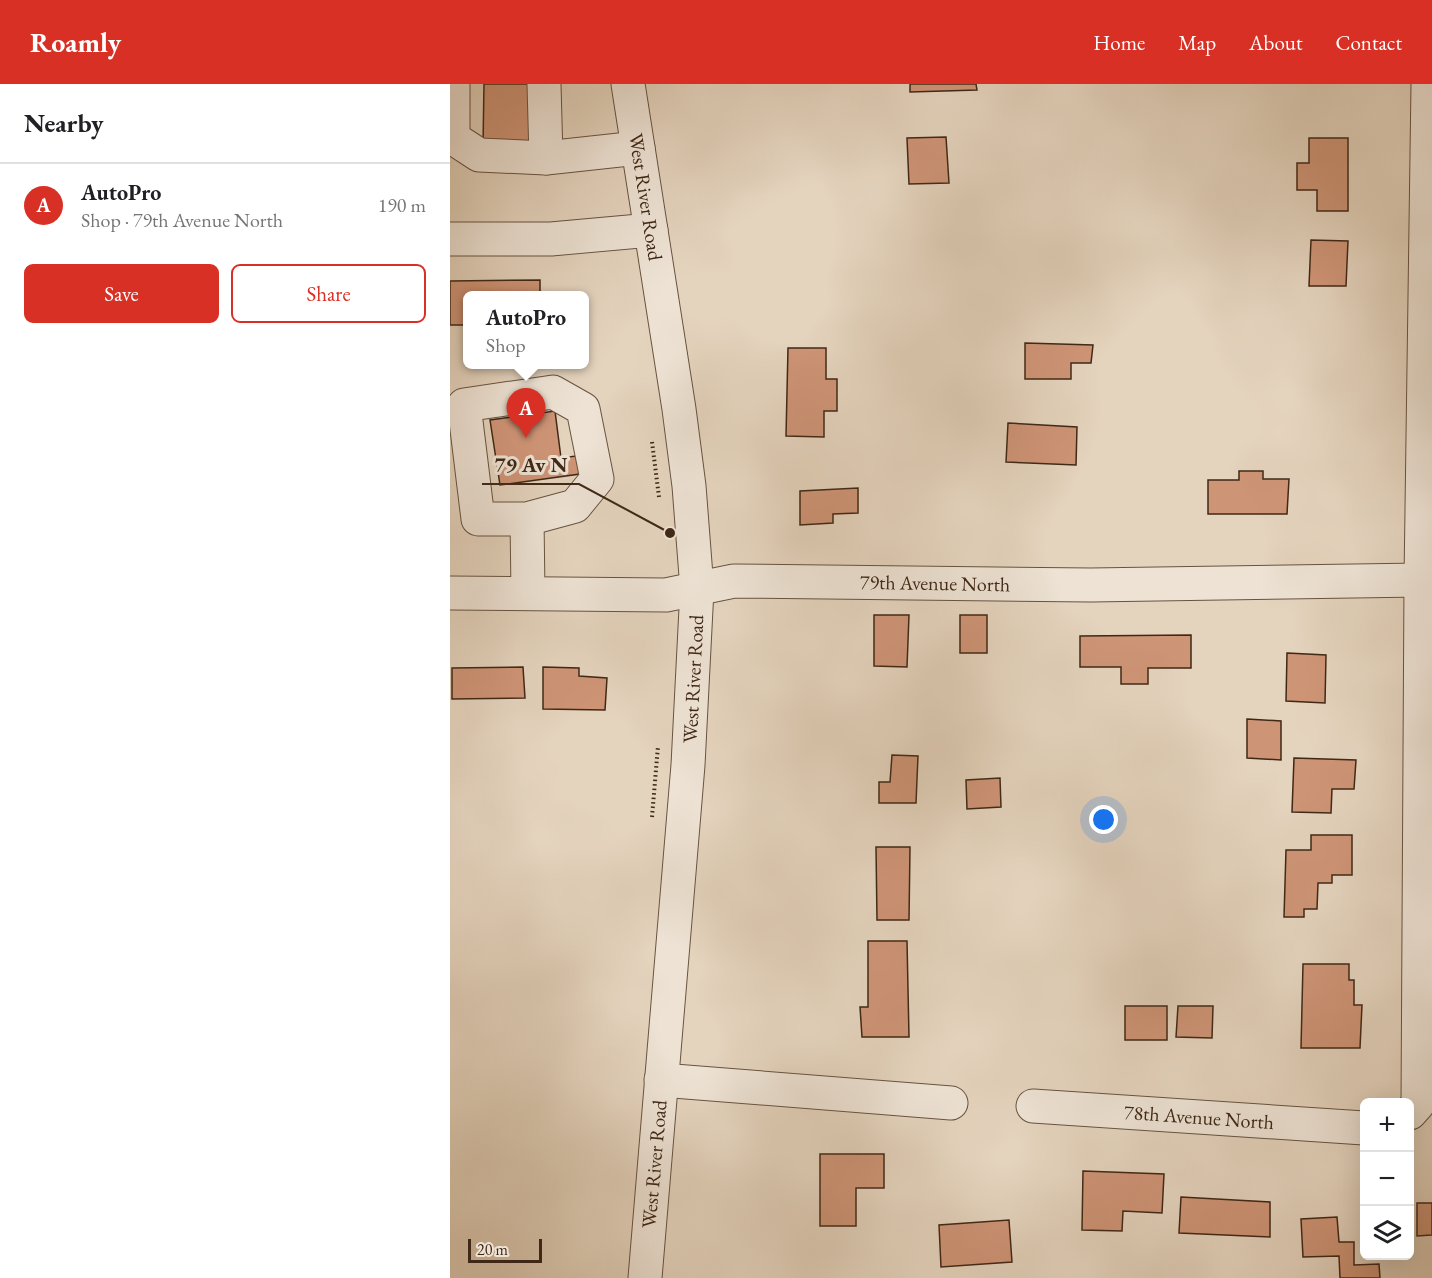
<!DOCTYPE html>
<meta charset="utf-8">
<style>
:root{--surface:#fff;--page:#f2f2f2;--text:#202124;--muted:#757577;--line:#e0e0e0;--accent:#d93025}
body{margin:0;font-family:"EB Garamond",serif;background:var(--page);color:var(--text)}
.controls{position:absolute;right:18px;bottom:18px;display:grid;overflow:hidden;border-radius:9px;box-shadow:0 6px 24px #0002}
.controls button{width:54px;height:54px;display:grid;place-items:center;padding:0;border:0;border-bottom:2px solid var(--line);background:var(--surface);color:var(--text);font:30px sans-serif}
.scale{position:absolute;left:18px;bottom:15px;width:74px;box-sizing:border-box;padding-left:6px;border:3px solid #3f2816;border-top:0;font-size:16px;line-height:21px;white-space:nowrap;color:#3f2816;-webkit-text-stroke:4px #ede2d4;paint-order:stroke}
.you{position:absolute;left:654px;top:736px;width:21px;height:21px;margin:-15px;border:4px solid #fff;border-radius:50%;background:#1a73e8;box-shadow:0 0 0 9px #1a73e833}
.badge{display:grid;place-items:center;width:39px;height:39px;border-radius:50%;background:var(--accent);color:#fff;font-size:20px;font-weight:700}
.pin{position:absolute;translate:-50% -50px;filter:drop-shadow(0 2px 3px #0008)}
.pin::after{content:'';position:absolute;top:32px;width:21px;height:18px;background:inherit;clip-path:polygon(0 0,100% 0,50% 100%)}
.popup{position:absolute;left:13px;top:207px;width:126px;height:78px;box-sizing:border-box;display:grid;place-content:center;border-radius:9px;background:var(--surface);filter:drop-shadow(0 2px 4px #0005);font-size:20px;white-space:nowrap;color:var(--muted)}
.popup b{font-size:22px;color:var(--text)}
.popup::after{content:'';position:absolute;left:50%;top:100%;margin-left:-12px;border:12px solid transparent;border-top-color:var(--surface)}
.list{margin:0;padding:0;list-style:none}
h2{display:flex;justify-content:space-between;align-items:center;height:78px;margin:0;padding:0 24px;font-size:26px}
h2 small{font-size:20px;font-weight:400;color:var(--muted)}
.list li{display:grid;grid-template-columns:39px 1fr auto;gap:18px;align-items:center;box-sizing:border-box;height:84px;padding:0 24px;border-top:2px solid var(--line)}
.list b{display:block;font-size:22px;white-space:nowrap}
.list p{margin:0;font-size:20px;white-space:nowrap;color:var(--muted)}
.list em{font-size:20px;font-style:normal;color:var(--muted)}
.actions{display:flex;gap:12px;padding:18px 24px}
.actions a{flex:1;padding:14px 0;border:2px solid var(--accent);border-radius:9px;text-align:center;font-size:21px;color:var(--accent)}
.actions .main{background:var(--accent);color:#fff}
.icon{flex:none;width:33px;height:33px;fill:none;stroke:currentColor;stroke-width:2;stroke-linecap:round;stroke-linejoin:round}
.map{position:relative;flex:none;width:982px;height:1194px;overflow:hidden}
header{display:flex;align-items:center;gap:36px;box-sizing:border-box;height:84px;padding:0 30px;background:var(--accent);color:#fff}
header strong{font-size:28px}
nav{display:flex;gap:33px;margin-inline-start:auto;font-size:21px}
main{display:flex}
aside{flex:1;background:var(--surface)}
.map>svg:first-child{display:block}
.building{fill:#ce9476;stroke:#3f2816;stroke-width:1.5}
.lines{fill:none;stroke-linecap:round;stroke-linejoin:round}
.minor-casing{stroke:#685340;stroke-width:35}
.path{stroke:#3f2816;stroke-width:4;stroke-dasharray:1.5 3;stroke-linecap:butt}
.minor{stroke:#ede2d4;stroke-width:33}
.labels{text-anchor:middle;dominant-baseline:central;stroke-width:6;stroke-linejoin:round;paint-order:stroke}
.street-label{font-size:20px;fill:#3f2816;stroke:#ede2d4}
.leader{fill:none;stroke:#3f2816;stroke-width:2}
.callout-dot{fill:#3f2816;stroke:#ede2d4;stroke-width:2}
.callout-label{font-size:21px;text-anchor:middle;font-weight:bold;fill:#3f2816;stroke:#ede2d4;stroke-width:6;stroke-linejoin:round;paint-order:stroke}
</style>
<header>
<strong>Roamly</strong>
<nav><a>Home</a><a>Map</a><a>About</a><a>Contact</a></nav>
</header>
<main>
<aside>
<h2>Nearby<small></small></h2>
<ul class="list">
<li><span class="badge">A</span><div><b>AutoPro</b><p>Shop · 79th Avenue North</p></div><em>190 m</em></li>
</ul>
<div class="actions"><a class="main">Save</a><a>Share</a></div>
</aside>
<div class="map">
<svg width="982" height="1194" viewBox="0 0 982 1194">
<rect width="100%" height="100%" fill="#e4d3bd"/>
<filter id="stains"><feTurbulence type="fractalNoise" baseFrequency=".00333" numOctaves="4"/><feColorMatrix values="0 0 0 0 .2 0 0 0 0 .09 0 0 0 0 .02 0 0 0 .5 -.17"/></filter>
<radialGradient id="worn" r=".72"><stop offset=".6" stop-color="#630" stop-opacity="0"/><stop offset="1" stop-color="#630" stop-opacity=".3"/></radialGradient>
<g class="building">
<polygon points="34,0 80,0 79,62 33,62"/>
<polygon points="460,0 526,0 527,6 460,8"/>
<polygon points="496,53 499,99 459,100 457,54"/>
<polygon points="859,54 898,54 898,127 867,127 867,106 847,106 847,79 859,79"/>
<polygon points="861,156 898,157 896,202 859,202"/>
<polygon points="90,196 90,212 17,212 17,241 0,241 0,197"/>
<polygon points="575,259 643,261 641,279 621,279 621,295 575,295"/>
<polygon points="338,264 376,264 376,295 387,295 387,327 374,327 374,353 336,352"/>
<polygon points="105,327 111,374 134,371 137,389 50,401 40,336"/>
<polygon points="558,339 627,343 626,381 556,378"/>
<polygon points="789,387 813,387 813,395 839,395 837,430 758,430 758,396 789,396"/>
<polygon points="408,404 408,429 383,430 383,439 350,441 350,407"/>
<polygon points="424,531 459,531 457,583 424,582"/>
<rect x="510" y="531" width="27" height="38"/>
<polygon points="741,551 741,584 698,584 698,600 671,600 671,583 630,583 630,552"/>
<polygon points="837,569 876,571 875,619 836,617"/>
<polygon points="73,583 75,614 2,615 2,584"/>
<polygon points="93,583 129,584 129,592 157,594 155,626 93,625"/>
<polygon points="797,635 831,637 831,676 797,674"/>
<polygon points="442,671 468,672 466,719 429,719 429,698 440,698"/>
<polygon points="844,674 906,676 904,705 882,705 881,729 842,728"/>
<polygon points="550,694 551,723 517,725 516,696"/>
<polygon points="861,751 902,751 902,791 882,791 882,799 868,799 867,825 854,825 854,833 834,833 836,766 861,766"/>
<polygon points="426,763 460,763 459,836 427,836"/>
<polygon points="418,857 457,857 459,953 412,953 410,923 418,923"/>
<polygon points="853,880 899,880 899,896 904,896 904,921 912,921 910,964 851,964"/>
<rect x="675" y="922" width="42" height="34"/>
<polygon points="728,922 763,922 762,954 726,953"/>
<polygon points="370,1070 434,1070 434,1104 406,1104 406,1142 370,1142"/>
<polygon points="633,1087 714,1090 712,1129 673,1127 672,1147 632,1146"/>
<polygon points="731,1113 820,1118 820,1153 729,1149"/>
<polygon points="967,1119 982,1119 982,1151 967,1152"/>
<polygon points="887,1133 889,1158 904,1158 904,1181 929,1180 930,1194 890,1194 889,1172 853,1173 851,1135"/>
<polygon points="559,1136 562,1178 491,1183 489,1141"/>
</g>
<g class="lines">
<g class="minor-casing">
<g id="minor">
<polyline points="3,0 3,54 29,71 96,74 188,64"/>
<polyline points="94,0 96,74"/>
<polyline points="178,0 229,325 239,402 247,505 238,681 195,1194"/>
<polyline points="0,155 101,155 201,146"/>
<polyline points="77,435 28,435 14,321 103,308 133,325 147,395 125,422 77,435 78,509"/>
<polyline points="0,509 216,511 284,497 641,501 971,496"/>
<polyline points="211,996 501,1019"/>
<polyline points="583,1022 914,1044"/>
<polyline points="960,1029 968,1020 971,496 978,0"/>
</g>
</g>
<g class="path">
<polyline points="202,358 209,413"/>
<polyline points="202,733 208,662"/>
</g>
<use href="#minor" class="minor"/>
</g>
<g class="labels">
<g class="street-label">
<text transform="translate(196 113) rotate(81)">West River Road</text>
<text transform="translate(485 499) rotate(1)">79th Avenue North</text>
<text transform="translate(243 595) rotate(-87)">West River Road</text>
<text transform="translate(749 1033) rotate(4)">78th Avenue North</text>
<text transform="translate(204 1080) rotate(-85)">West River Road</text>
</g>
</g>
<path class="leader" d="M220 449L129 400H32"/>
<circle class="callout-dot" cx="220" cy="449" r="6"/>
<g class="callout-label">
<text x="81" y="388">79 Av N</text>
</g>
<rect width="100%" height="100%" filter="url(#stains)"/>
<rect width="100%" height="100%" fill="url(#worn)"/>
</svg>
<div class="controls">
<button>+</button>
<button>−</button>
<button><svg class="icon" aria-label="layers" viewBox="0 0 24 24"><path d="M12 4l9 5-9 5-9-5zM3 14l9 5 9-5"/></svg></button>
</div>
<div class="scale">20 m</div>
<div class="you"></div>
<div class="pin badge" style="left:76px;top:354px">A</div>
<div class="popup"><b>AutoPro</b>Shop</div>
</div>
</main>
